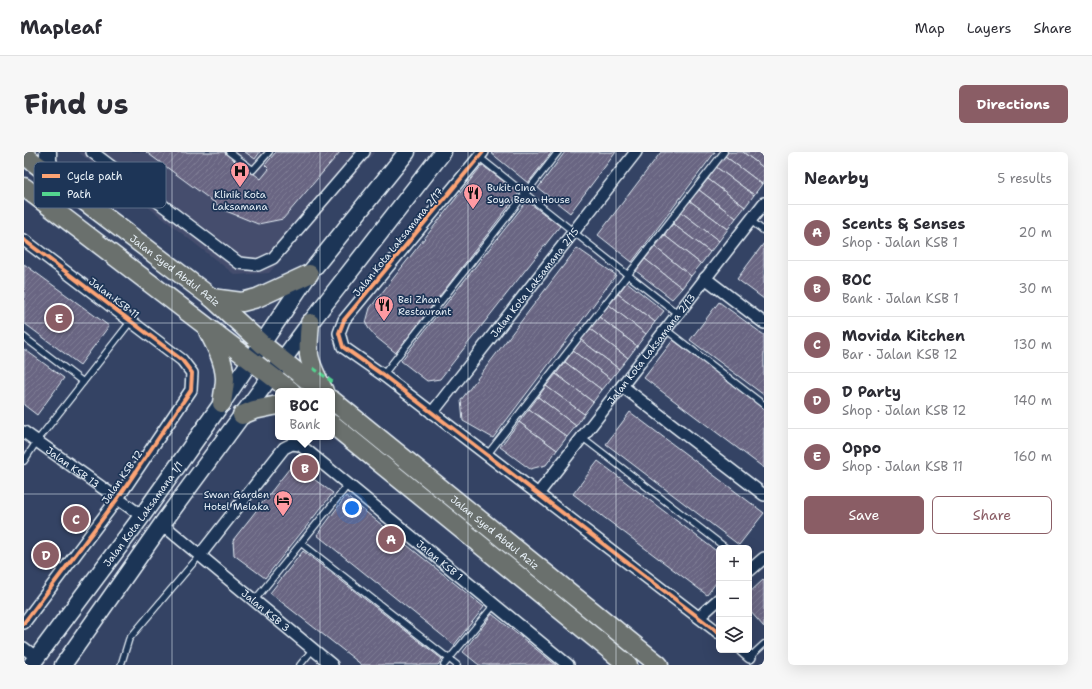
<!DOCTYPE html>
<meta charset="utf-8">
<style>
:root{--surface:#fff;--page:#f7f7f7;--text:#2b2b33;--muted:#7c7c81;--line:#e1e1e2;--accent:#8a5d65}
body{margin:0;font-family:"Shantell Sans",sans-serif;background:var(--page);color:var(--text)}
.controls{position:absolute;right:12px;bottom:12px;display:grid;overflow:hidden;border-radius:6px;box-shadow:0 4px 16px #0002}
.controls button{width:36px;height:36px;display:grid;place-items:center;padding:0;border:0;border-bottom:1px solid var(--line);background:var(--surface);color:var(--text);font:20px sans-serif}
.you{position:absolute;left:328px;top:356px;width:14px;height:14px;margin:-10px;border:3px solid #fff;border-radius:50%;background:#1a73e8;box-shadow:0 0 0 6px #1a73e833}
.badge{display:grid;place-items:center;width:26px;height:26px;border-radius:50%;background:var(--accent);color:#fff;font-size:13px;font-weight:700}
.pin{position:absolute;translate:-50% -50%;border:2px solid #fff;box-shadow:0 1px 4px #0006}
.popup{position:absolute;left:251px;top:236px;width:60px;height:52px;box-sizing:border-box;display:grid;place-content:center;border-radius:6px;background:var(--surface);filter:drop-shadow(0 1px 3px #0005);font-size:13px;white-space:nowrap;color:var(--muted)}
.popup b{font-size:15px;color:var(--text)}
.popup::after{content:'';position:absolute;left:50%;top:100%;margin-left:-8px;border:8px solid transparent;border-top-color:var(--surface)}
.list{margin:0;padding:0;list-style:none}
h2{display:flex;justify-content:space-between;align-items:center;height:52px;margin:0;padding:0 16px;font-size:17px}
h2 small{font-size:13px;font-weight:400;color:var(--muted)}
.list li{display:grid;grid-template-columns:26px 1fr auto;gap:12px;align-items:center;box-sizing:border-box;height:56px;padding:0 16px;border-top:1px solid var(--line)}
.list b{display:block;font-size:15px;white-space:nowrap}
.list p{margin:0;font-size:13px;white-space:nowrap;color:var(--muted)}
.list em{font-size:13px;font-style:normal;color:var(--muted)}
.actions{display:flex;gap:8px;padding:12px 16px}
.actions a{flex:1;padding:9px 0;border:1px solid var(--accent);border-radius:6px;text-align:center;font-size:14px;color:var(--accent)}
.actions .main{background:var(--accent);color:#fff}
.icon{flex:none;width:22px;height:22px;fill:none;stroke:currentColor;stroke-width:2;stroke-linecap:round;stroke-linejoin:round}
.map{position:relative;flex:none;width:740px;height:513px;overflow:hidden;border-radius:6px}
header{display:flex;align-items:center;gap:24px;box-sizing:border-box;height:56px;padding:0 20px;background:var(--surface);border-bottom:1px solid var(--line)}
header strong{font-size:19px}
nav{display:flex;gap:22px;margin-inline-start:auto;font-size:14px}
.intro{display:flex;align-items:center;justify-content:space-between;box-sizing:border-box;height:96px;padding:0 24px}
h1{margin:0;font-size:28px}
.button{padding:10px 18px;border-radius:6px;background:var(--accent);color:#fff;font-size:14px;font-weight:700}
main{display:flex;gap:24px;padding:0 24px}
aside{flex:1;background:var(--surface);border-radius:6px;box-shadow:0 4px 16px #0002}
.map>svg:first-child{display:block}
.built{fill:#444d6d}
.building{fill:url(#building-hatch);stroke:#e8f1f8}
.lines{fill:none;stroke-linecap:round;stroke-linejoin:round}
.lane-casing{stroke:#e8f1f8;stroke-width:8}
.street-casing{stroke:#e8f1f8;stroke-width:14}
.secondary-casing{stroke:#e8f1f8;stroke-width:19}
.primary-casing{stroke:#e8f1f8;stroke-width:21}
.lane{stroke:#1d3557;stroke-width:5.5}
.street{stroke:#1d3557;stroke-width:11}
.secondary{stroke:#1d3557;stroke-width:16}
.primary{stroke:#6b706d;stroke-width:18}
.quiet{stroke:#53d58f;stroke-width:3;stroke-dasharray:6 3;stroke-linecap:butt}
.cycleway-casing{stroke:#1d3557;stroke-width:6}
.cycleway{stroke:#fda474;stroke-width:4}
.grid{fill:none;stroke:#e8f1f8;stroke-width:1;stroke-opacity:0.55}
.labels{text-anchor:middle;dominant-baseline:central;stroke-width:3.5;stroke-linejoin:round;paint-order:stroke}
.poi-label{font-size:10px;fill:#e8f1f8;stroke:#1d3557;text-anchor:start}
.street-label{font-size:10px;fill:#e8f1f8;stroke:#1d3557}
.key{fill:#1d3557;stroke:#5a6d87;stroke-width:1}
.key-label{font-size:11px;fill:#e8f1f8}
</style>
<header>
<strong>Mapleaf</strong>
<nav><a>Map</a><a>Layers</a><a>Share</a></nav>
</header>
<div class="intro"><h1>Find us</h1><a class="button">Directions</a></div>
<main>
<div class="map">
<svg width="740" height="513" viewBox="0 0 740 513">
<defs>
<pattern id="building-hatch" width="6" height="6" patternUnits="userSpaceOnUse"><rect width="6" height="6" fill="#696582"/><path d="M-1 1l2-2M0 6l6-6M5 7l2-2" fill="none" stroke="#7e7c94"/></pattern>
</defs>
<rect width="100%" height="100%" fill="#344364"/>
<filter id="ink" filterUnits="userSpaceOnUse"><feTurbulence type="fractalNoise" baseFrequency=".025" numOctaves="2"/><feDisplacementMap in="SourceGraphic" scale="8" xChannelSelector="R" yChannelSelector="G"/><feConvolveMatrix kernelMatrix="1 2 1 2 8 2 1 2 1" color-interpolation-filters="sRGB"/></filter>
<g filter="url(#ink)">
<polygon class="built" points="54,0 351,0 245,121 211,123"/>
<g class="building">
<polygon points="122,0 200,0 237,27 245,17 241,13 252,0 316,0 259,67 234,72 202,59"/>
<polygon points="221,0 236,0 231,7"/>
<polygon points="467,0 528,0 504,31 467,1"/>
<polygon points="541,0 592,0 546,61 514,36"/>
<polygon points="637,0 691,0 608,110 574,83"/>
<polygon points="704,0 719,0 740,16 740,29 738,32 701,4"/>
<polygon points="719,0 740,0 740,16"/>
<polygon points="701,4 738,32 730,43 692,15"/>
<polygon points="458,13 495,41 372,201 353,186 345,177 342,172 343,167 346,156"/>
<polygon points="692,15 730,43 721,55 684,27"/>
<polygon points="684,27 721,55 712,66 675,38"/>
<polygon points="675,38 712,66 704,77 666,49"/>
<polygon points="503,49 536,74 416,227 403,229 377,209"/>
<polygon points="666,49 704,77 695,89 657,60"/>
<polygon points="657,60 695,89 686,100 649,72"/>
<polygon points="649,72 686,100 677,112 640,83"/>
<polygon points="640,83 677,112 667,124 631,95"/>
<polygon points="740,91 740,147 713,127"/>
<polygon points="631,95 667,124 658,136 621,107"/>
<polygon points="553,96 592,123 469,286 439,269 437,248"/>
<polygon points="621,107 658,136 648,147 612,119"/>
<polygon points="0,112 85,174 56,213 0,171"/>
<polygon points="603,130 640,159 631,170 594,142"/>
<polygon points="594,142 631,170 622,182 585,153"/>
<polygon points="695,150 740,183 740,243 666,188"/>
<polygon points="585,153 622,182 613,194 575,165"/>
<polygon points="575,165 613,194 604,206 566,177"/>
<polygon points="566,177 604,206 595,217 557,188"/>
<polygon points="557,188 595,217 587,227 549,199"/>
<polygon points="649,188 740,256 740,316 620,226"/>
<polygon points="0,197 40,226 13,263 0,253"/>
<polygon points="549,199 587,227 578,238 541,210"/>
<polygon points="541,210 578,238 569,250 532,222"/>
<polygon points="532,222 569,250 560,262 522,234"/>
<polygon points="522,234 560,262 552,274 514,245"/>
<polygon points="514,245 552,274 543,285 505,257"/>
<polygon points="505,257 543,285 533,298 495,270"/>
<polygon points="606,260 740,361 715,393 582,292"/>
<polygon points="495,270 533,298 522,313 506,317 476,295"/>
<polygon points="574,309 695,401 695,427 683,443 549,342"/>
<polygon points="269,312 309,341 241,426 210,403 209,388"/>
<polygon points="322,344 460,455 430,493 293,383"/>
<polygon points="279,399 418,507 414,513 338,513 246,441"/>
<polygon points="740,427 740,475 725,458 725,441"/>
<polygon points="468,462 532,513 455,513 439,500"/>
</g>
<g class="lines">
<g class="lane-casing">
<g id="lane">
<polyline points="205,0 229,18 245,0"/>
<polyline points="455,5 604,123 654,162"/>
<polyline points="726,68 740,79"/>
<polyline points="641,177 740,253"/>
<polyline points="0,185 59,230"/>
<polyline points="359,223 534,0"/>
<polyline points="558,285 702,396"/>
<polyline points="463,303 700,0"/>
<polyline points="0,309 13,289 107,169"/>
<polyline points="277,391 433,513"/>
<polyline points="230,449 324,333"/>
<polyline points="726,505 740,492"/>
<polyline points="97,513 105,487 176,403"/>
<polyline points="276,513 289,497"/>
<polyline points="420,513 470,453"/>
</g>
</g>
<g class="street-casing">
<g id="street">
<polyline points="68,0 215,111 234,113 249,106 340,0"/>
<polyline points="459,0 320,168 315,181 319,195 359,223 695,481"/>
<polyline points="0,88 158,208 168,221 167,238 94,346 0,471"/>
<polyline points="681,126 740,171"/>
<polyline points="598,234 740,343"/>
<path id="s1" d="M 408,261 L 612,0"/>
<path id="s2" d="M 0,280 L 118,364"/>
<path id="s3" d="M 514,342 L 740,51"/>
<path id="s4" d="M 138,372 L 308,513"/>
<path id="s5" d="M 176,403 L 260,296 L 268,292 L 276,293 L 544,513"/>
<polyline points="725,419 740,406"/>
<polyline points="675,465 695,447"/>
<polyline points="0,496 13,506"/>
<polyline points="718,498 726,505"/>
</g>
</g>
<g class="secondary-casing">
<g id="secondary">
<polyline points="24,0 24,8 28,25"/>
<path id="s6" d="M 7,513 L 118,364 L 198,251 L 285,122 L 383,0"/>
<polyline points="39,513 138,372 286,171 419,0"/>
</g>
</g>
<g class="primary-casing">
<g id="primary">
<path id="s7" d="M 0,3 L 188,146 L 238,192 L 297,239"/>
<polyline points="0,35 267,239"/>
<polyline points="188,146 218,150 233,146 285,122"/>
<path d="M 286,171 C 285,181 284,192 285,203 C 287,215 294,228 300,239"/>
<path d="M 184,179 C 192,194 200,209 201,226 C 201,234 199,243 198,251"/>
<path id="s8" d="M 308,248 L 635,513"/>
<polyline points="218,263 230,258 254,253"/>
<polyline points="308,272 604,513"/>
</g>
</g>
<use href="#lane" class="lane"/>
<use href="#street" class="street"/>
<use href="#secondary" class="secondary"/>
<use href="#primary" class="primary"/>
<polyline class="quiet" points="289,216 310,231"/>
<g class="cycleway-casing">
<g id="cycleway">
<polyline points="459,0 320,168 315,181 319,195 359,223 695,481"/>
<polyline points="0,88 158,208 168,221 167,238 94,346 0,471"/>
</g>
</g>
<use href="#cycleway" class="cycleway"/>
</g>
</g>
<path class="grid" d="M 148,0 L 148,513M 296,0 L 296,513M 444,0 L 444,513M 592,0 L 592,513M 0,171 L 740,171M 0,342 L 740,342"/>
<defs>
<g id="hospital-pin" transform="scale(1)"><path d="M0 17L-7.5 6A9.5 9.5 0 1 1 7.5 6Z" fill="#ff9aa2" stroke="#1d3557"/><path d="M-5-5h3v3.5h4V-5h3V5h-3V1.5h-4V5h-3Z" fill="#111"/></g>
<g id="restaurant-pin" transform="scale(1)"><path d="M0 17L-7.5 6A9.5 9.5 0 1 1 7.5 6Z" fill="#ff9aa2" stroke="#1d3557"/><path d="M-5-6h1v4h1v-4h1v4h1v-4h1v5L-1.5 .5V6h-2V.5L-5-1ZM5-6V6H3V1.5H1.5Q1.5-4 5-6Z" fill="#111"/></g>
<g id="hotel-pin" transform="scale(1)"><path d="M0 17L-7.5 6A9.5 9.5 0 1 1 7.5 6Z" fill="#ff9aa2" stroke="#1d3557"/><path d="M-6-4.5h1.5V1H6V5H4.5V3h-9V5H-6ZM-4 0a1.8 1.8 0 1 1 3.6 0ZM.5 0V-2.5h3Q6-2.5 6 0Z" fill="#111"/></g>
</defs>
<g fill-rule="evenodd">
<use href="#hospital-pin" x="216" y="19"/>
<use href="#restaurant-pin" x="449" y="41"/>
<use href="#restaurant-pin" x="360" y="153"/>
<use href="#hotel-pin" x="259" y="348"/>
</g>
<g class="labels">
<g class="poi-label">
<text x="463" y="35">Bukit Cina<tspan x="463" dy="12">Soya Bean House</tspan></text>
<text x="216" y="42" text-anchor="middle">Klinik Kota<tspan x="216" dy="12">Laksamana</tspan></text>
<text x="374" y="147">Bei Zhan<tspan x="374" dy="12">Restaurant</tspan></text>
<text x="245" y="342" text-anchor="end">Swan Garden<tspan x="245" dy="12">Hotel Melaka</tspan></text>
</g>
<g class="street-label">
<text transform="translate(374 90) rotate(-51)">Jalan Kota Laksamana 2/17</text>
<text stroke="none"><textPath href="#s7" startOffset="190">Jalan Syed Abdul Aziz</textPath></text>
<text stroke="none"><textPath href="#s1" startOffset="166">Jalan Kota Laksamana 2/15</textPath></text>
<text transform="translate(90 146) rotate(37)">Jalan KSB 11</text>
<text stroke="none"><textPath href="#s3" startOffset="184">Jalan Kota Laksamana 2/13</textPath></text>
<text stroke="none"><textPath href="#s2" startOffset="60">Jalan KSB 13</textPath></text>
<text transform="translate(98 325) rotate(-55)">Jalan KSB 12</text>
<text stroke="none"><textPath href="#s6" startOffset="188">Jalan Kota Laksamana 1/1</textPath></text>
<text stroke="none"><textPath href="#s8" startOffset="210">Jalan Syed Abdul Aziz</textPath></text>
<text stroke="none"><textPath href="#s5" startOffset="334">Jalan KSB 1</textPath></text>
<text stroke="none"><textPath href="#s4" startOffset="135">Jalan KSB 3</textPath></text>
</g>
</g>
<rect x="10" y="10" width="132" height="46" rx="6" class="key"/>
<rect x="18" y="22" width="18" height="4" fill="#fda474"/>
<rect x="18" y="40" width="18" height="4" fill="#53d58f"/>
<g class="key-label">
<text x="43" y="28">Cycle path</text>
<text x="43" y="46">Path</text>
</g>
</svg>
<div class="controls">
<button>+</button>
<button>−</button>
<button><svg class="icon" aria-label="layers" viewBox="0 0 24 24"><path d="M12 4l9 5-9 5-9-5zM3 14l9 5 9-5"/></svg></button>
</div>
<div class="you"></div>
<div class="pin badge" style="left:367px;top:387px">A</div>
<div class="pin badge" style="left:281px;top:316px">B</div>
<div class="popup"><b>BOC</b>Bank</div>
<div class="pin badge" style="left:52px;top:367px">C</div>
<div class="pin badge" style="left:22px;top:403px">D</div>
<div class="pin badge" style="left:35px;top:166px">E</div>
</div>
<aside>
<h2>Nearby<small>5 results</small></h2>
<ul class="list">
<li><span class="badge">A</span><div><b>Scents &amp; Senses</b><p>Shop · Jalan KSB 1</p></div><em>20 m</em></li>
<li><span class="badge">B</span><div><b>BOC</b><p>Bank · Jalan KSB 1</p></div><em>30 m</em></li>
<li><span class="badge">C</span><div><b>Movida Kitchen</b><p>Bar · Jalan KSB 12</p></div><em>130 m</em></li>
<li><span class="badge">D</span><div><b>D Party</b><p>Shop · Jalan KSB 12</p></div><em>140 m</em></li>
<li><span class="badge">E</span><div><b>Oppo</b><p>Shop · Jalan KSB 11</p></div><em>160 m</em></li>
</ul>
<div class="actions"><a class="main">Save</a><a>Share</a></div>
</aside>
</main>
